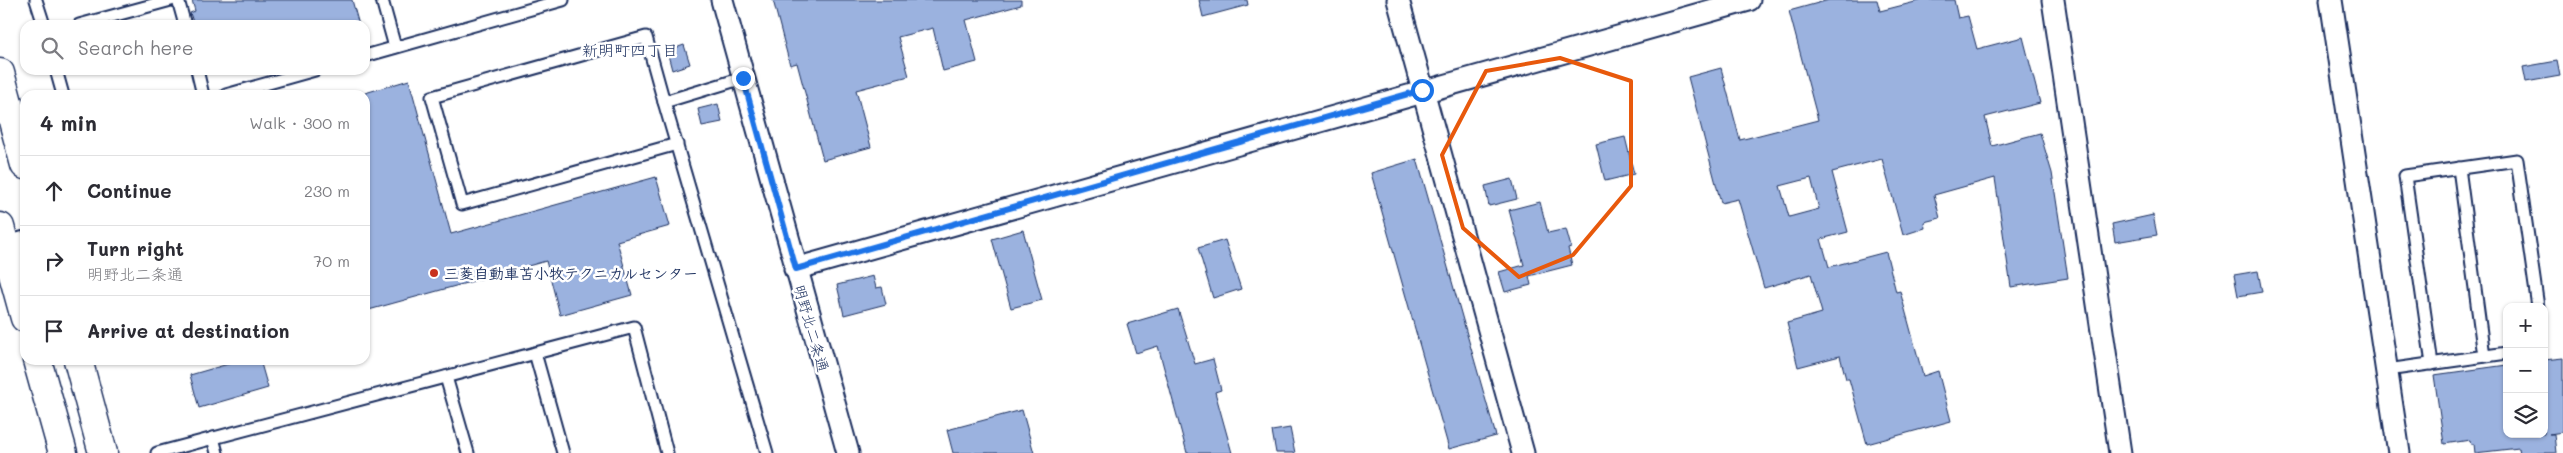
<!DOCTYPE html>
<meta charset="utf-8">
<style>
:root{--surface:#fff;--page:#f7f7f7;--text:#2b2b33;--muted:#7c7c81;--line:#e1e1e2}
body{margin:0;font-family:Mali,"Klee One",sans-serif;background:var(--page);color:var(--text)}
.controls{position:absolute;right:15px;bottom:15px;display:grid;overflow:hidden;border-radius:10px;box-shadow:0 1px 4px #0004}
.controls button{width:45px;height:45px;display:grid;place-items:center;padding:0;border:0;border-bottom:1px solid var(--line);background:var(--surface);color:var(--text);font:25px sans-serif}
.stop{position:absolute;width:15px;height:15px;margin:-11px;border:4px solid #1a73e8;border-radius:50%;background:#fff}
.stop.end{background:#1a73e8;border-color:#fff;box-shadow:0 1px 5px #0008}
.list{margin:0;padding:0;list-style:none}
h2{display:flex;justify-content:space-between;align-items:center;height:65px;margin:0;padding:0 20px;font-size:21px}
h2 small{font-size:16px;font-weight:400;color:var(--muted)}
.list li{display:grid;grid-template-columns:32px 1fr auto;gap:15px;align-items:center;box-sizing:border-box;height:70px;padding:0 20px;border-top:1px solid var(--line)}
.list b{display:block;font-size:19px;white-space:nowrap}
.list p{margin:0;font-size:16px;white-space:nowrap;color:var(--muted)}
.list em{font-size:16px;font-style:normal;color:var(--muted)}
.icon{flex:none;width:28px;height:28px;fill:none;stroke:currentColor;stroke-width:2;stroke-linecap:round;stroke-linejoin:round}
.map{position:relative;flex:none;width:2563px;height:453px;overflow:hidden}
.search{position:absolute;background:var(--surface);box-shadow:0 1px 4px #0004;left:20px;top:20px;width:350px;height:55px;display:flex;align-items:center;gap:12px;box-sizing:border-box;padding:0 18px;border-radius:15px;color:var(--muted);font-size:19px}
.panel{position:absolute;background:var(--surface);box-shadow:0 1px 4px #0004;left:20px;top:90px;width:350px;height:275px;border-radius:15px}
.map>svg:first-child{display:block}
.building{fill:#9bb2df;stroke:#1b2f5e;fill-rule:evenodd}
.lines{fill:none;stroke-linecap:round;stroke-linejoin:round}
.service-casing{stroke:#1b2f5e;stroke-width:15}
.minor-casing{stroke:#1b2f5e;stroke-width:25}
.secondary-casing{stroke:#1b2f5e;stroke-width:31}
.service{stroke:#fff;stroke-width:11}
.minor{stroke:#fff;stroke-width:21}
.secondary{stroke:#fff;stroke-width:28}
.route{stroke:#1a73e8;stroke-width:6}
.marked{fill:none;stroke:#e8590c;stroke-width:4;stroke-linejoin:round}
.poi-dot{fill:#c8321e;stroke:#fff;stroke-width:2}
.labels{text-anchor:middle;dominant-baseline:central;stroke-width:5;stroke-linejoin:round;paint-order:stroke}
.poi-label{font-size:15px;font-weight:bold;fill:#1b2f5e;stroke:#fff;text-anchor:start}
.street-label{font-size:15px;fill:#1b2f5e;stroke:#fff}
.neighbourhood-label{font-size:16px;fill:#1b2f5e;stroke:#fff}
</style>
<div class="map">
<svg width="2563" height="453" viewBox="0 0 2563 453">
<rect width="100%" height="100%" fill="#fff"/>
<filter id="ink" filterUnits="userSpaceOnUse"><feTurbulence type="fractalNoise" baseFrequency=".02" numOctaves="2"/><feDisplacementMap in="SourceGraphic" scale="10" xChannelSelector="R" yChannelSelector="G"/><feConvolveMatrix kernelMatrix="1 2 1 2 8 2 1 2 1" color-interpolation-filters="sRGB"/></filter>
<g filter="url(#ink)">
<g class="building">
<polygon points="192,0 352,0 359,25 194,25 190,13 195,11"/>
<polygon points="773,0 1021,0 1021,5 966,20 977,62 943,71 933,28 898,37 909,76 856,90 871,147 823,160 797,63 790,65"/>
<polygon points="1199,0 1247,0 1248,5 1203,17"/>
<path d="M 1829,0 L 1877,0 L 1880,11 L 1923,0 L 1954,0 L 1958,18 L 1968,16 L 1977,49 L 2023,37 L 2040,103 L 1985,117 L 1992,146 L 2040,133 L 2052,173 L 2068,278 L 2011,287 L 1995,178 L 1934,195 L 1940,218 L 1924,222 L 1925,228 L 1903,235 L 1882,159 L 1832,172 L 1848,232 L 1821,239 L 1829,267 L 1886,252 L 1896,292 L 1900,291 L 1923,376 L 1938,371 L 1951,421 L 1867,444 L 1849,379 L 1846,379 L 1840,356 L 1798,367 L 1787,323 L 1822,313 L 1811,274 L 1764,288 L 1738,199 L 1721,203 L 1688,77 L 1721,68 L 1740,140 L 1818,120 L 1789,11 ZM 1811,178 L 1819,209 L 1789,217 L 1780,186 Z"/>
<polygon points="684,45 690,64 672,70 667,51"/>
<polygon points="2557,61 2560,76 2526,82 2523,67"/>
<polygon points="409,80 451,234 656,177 670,226 617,241 632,295 560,315 546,261 365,311 365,93"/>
<polygon points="718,104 722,122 702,126 698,109"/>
<polygon points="1625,137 1634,174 1605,181 1596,144"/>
<polygon points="1417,159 1496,436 1449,449 1371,173"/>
<polygon points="1512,179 1517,199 1489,206 1485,186"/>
<polygon points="1540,202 1548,233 1566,229 1571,247 1568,248 1572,265 1529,276 1531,285 1505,292 1499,272 1524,265 1509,210"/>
<polygon points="2153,215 2157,235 2115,242 2112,224"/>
<polygon points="1023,230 1042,300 1011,308 992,239"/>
<polygon points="1225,240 1241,289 1213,298 1198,248"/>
<polygon points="2258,271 2262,292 2238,296 2234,275"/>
<polygon points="873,276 876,288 882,287 886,304 844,315 837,285"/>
<polygon points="1178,309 1195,364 1213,359 1221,390 1215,392 1232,453 1187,453 1158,346 1136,353 1127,324"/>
<polygon points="2563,358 2563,432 2549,434 2554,434 2556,453 2520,453 2519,448 2475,453 2474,444 2471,444 2470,440 2444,444 2434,375 2507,365 2507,434 2544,434 2544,360"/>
<polygon points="242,360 260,360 268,388 199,408 190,375"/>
<polygon points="1022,410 1034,453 953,453 947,430"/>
<polygon points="1290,428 1295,453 1276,453 1272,431"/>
</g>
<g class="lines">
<g class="service-casing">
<g id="service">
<polyline points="36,0 44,25"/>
<polyline points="178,0 185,25"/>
<polyline points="382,0 395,47"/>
<polyline points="79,25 171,0"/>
<polyline points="365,56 563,0"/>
<polyline points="56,70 63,95"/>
<polyline points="197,70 203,95"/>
<polyline points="743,78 664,102 767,453"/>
<polyline points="226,95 315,70"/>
<polyline points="664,102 646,37 432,97 462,204 677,144"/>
<polyline points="2459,168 2484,356"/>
<polyline points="535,353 563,453"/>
<polyline points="2432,364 2405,176 2517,160 2538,307"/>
<polyline points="2387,370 2507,353"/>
<polyline points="446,377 468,453"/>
<polyline points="213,438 217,453"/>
<polyline points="157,453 634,327 667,453"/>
</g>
</g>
<g class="minor-casing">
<g id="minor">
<polyline points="722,0 848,453"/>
<polyline points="1398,0 1523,453"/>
<polyline points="2053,0 2120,453"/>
<polyline points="2331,0 2399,453"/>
<polyline points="0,249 25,242"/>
<polyline points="795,269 1749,0"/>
</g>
</g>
<g class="secondary-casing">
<g id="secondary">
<polyline points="0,73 25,165"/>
<polyline points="0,227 25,318"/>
<polyline points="37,360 63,453"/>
<polyline points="78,360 103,453"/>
</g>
</g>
<use href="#service" class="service"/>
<use href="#minor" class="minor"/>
<use href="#secondary" class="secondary"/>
</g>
</g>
<g class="lines" filter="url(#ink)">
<polyline class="route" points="743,78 796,269 1422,90"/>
</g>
<path class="marked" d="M 1560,58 L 1631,81 L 1631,186 L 1573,255 L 1519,277 L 1463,228 L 1442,155 L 1486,71 Z"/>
<circle class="poi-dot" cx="434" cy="273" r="5"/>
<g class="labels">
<g class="poi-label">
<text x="444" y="273">三菱自動車苫小牧テクニカルセンター</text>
</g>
<g class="street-label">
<text transform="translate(812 328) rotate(74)">明野北二条通</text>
</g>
<g class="neighbourhood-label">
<text x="630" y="49">新明町四丁目</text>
</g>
</g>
</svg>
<div class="controls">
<button>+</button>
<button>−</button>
<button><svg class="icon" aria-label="layers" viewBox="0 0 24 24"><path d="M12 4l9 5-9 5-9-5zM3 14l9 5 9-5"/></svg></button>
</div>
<div class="stop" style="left:1422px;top:90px"></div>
<div class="stop end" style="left:743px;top:78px"></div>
<div class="search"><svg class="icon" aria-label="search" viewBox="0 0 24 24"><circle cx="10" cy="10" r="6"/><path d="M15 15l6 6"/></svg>Search here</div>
<section class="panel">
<h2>4 min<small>Walk · 300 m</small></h2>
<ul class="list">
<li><svg class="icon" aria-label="ahead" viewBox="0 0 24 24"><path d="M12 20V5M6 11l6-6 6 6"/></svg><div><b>Continue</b></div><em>230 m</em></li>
<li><svg class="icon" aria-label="right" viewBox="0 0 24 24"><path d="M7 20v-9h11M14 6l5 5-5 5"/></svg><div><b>Turn right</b><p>明野北二条通</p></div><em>70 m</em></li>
<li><svg class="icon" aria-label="arrive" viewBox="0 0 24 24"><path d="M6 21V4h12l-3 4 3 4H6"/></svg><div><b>Arrive at destination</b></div></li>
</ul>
</section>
</div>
